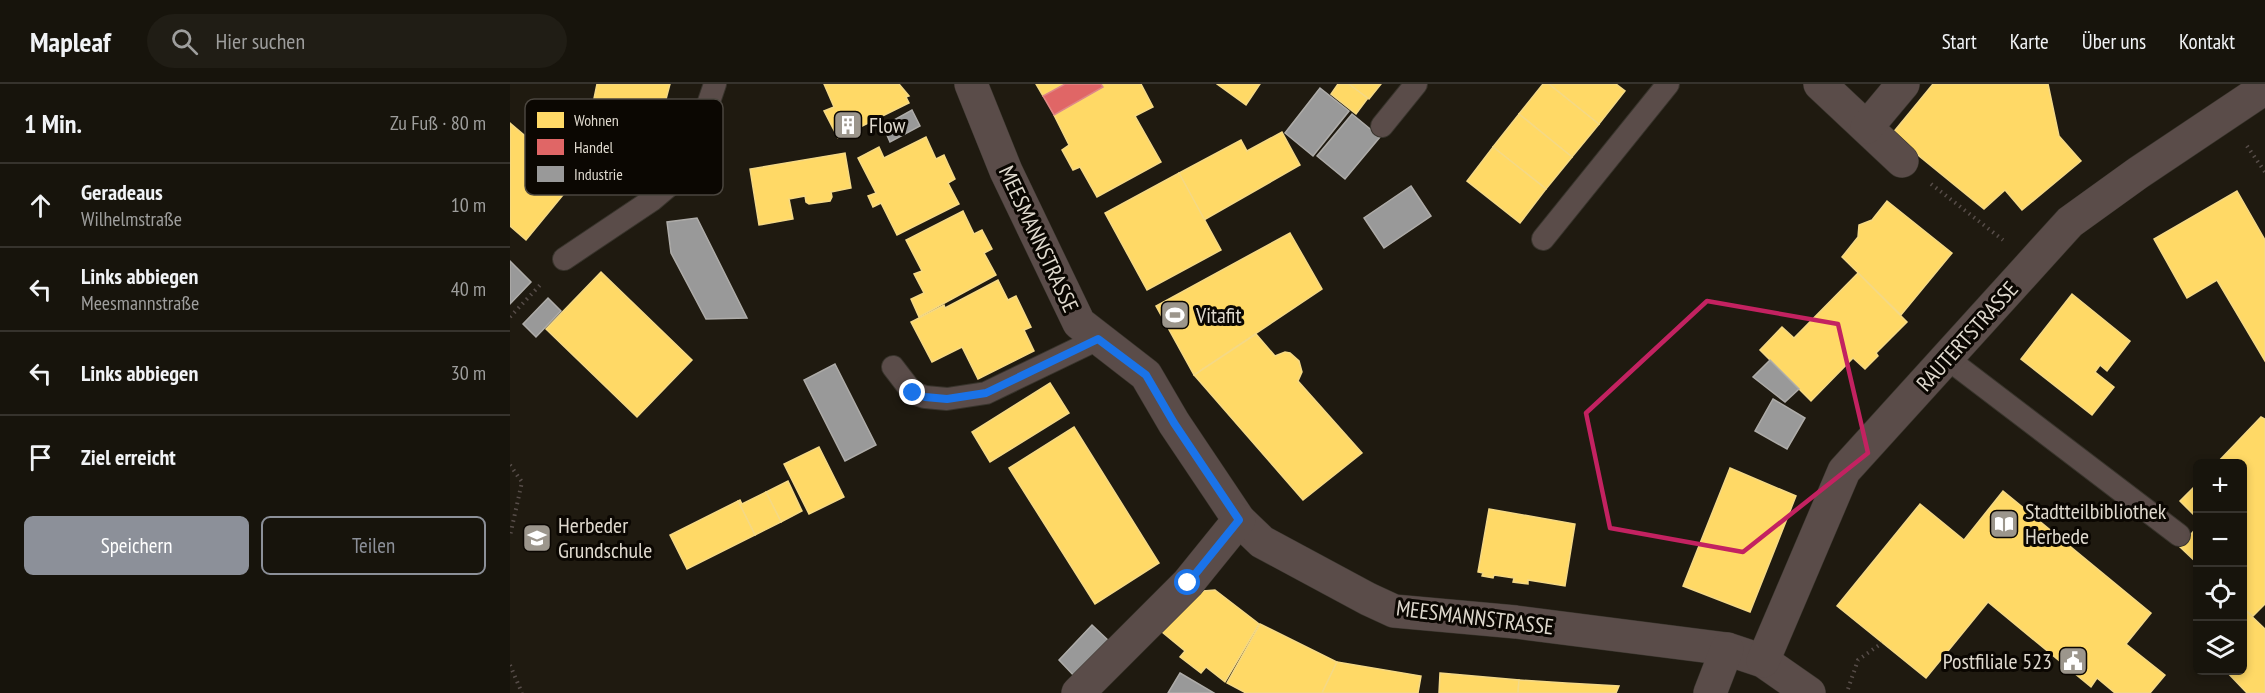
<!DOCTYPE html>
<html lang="de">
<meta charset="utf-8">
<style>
:root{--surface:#17140c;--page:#201d15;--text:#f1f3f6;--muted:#9e9e9d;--line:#36332d;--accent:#8c9099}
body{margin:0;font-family:"PT Sans Narrow",sans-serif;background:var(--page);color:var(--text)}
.controls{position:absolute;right:18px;bottom:18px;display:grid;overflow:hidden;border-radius:9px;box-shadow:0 3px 9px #0003}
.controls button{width:54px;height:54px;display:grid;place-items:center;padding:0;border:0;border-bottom:2px solid var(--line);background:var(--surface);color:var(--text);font:30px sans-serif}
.stop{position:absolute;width:18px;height:18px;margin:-14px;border:4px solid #1a73e8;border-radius:50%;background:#fff}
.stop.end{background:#1a73e8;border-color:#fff;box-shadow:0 2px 6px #0008}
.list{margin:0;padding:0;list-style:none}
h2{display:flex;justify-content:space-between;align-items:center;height:78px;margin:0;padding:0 24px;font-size:26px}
h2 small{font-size:20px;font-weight:400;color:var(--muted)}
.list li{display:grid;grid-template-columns:39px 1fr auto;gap:18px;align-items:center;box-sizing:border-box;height:84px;padding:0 24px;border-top:2px solid var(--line)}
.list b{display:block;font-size:22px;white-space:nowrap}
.list p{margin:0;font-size:20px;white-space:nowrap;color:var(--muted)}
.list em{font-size:20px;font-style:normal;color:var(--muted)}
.actions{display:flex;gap:12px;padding:18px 24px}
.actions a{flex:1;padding:14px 0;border:2px solid var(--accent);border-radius:9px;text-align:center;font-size:21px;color:var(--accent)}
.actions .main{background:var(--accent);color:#fff}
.icon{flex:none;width:33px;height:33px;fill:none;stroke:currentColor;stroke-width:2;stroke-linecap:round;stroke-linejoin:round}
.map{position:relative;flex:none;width:1755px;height:609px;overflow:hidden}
header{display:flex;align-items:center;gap:36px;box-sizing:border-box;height:84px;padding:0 30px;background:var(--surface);border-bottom:2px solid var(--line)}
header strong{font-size:28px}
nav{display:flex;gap:33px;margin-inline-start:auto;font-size:21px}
.search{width:420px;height:54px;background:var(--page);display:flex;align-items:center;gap:15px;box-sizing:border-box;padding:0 21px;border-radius:33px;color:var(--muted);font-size:22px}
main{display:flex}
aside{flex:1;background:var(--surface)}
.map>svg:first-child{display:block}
.homes{fill:#ffd966;stroke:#f5d985;stroke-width:1.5}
.shops{fill:#e06666;stroke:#e08885;stroke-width:1.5}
.industry{fill:#999;stroke:#aeaca9;stroke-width:1.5}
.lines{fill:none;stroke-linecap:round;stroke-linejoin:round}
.service-casing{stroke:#38342c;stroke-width:24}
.minor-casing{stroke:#38342c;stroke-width:34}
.path{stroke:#574d49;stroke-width:4;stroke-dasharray:1.5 4.5;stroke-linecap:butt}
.service{stroke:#5a4c49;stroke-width:22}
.minor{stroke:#5a4c49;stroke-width:33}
.route{stroke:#1a73e8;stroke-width:8}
.marked{fill:none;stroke:#c32261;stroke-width:4.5;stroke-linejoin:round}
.labels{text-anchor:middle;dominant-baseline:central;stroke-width:6;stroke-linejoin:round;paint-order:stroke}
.poi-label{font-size:22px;fill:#dfd9ce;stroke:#0b0702;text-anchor:start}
.street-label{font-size:22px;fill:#dfd9ce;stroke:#0b0702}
.key{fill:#0b0702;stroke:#4b463f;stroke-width:1.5}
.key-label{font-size:16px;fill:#dfd9ce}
</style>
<header>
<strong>Mapleaf</strong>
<div class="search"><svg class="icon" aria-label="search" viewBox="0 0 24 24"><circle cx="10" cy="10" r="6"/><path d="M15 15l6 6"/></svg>Hier suchen</div>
<nav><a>Start</a><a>Karte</a><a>Über uns</a><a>Kontakt</a></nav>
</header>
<main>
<aside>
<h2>1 Min.<small>Zu Fuß · 80 m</small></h2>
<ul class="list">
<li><svg class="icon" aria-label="ahead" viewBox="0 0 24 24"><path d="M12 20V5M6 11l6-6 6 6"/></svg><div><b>Geradeaus</b><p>Wilhelmstraße</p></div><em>10 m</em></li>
<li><svg class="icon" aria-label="left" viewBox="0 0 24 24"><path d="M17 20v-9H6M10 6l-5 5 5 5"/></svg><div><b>Links abbiegen</b><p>Meesmannstraße</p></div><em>40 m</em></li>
<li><svg class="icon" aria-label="left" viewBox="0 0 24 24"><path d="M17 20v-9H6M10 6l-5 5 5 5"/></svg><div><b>Links abbiegen</b></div><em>30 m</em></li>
<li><svg class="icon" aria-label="arrive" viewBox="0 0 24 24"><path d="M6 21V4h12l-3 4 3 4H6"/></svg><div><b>Ziel erreicht</b></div></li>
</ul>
<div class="actions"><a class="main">Speichern</a><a>Teilen</a></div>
</aside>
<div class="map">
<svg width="1755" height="609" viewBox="0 0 1755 609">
<rect width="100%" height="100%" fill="#1f1a10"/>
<g class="homes">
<polygon points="87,0 160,0 141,72 72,55 81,29"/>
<polygon points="314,0 389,0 399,12 396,13 399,19 328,54 314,27 324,23"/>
<polygon points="526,0 555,0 533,12"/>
<polygon points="591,0 631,0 643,23 625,32 651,78 587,113 570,83 563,86 552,66 559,61 544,31 593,3"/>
<polygon points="707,0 750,0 736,21"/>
<polygon points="828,0 839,0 858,14 846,30 821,10"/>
<polygon points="839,0 871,0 859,15"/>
<polygon points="1033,0 1039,0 1089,40 1062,73 1009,30"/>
<polygon points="1039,0 1106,0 1115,7 1089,40"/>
<polygon points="1423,0 1538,0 1549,52 1571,77 1512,126 1495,106 1474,125 1382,50"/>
<polygon points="1009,30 1062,73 1036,105 983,63"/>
<polygon points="0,39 66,95 16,156 0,142"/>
<polygon points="772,48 790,81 694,136 669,89 731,56 737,67"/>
<polygon points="416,53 426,75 434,71 439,82 445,95 438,99 449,120 387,151 371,119 363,123 358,112 366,109 348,74 369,63 374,74"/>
<polygon points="983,63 1036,105 1010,139 957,97"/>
<polygon points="335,69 341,104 321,108 322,113 320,117 299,120 296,118 295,112 279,115 283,135 249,141 240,85"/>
<polygon points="669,89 711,166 637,206 595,129"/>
<polygon points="1727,107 1755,156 1755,277 1707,196 1677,214 1644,155"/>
<polygon points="1377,117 1442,169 1391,231 1332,173 1348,153 1349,141 1362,136"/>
<polygon points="453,127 464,150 472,146 482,165 474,169 486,191 409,233 401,215 414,209 404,190 412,187 396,156"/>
<polygon points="780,149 812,205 684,291 646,222"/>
<polygon points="91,188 182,276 127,333 36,245"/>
<polygon points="1348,189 1397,238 1366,269 1368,272 1355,285 1343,274 1301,317 1250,266 1272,243 1284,254"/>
<polygon points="488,196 498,216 506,212 521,243 514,246 524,267 468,295 452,263 422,278 401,238 434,221 435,224"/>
<polygon points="1562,210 1620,257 1597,287 1590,281 1585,288 1604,303 1582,331 1511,275"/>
<polygon points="746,250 765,272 775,268 780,269 789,277 792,288 788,297 852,369 793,416 684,291"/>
<polygon points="540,299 559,329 480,378 462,348"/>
<polygon points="1751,333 1755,335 1755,520 1743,532 1732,523 1732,380 1706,380"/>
<polygon points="564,343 649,479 585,520 499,384"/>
<polygon points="309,363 334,413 299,430 274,380"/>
<polygon points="1220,384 1286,412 1240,528 1173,502"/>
<polygon points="278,397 292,427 271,438 256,408"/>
<polygon points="1688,399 1688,435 1670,417"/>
<polygon points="1493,407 1641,529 1616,560 1655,591 1640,609 1605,609 1587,594 1581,603 1478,518 1416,594 1327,522 1410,420 1454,456"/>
<polygon points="256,408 271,438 245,451 228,417 230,416 232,420"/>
<polygon points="228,417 245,451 177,485 160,451"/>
<polygon points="979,425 1065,440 1055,502 1018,496 1018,500 1003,498 1004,494 984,491 983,494 972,492 973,489 968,488"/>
<polygon points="1688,442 1688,480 1670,463"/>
<polygon points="705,506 749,540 715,598 696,583 691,589 670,573 675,567 652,548 693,507"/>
<polygon points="1732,523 1755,545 1755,609 1737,609 1715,586 1732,586"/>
<polygon points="750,540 827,578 812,609 736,609 717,599"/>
<polygon points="827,578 911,592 908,609 812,609"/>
<polygon points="930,589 1009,596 1008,609 929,609"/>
<polygon points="1009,596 1056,599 1109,602 1106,609 1008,609"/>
</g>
<polygon class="shops" points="555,0 591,0 593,3 544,31 533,12"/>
<g class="industry">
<polygon points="810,4 839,27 803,72 775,49"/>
<polygon points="402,26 410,42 380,58 373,42"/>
<polygon points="842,30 870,53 835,95 807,72"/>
<polygon points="901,102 921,132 874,164 854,134"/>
<polygon points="187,134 237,234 196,235 161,169 157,138"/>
<polygon points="0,177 21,198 0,220"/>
<polygon points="38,214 51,227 26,253 13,240"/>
<polygon points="1260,276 1289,305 1275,318 1243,293"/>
<polygon points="325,280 366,361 335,377 294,296"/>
<polygon points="1263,315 1295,334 1277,365 1245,347"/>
<polygon points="582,541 601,559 566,594 549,576"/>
<polygon points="670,589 704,609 658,609"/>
</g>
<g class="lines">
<g class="service-casing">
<g id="service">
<polyline points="872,42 906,0"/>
<polyline points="1033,155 1158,0"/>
<polyline points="54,175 142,116 175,88 205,0"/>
<polyline points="1438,275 1669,451"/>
<polyline points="383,283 403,309 415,313 437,315 476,309 588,255"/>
</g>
</g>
<g class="minor-casing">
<g id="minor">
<polyline points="461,0 496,87 569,239 636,291 664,339 729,436 752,458 858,515 884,527 1006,538 1217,565 1253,577 1299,609"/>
<polyline points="1310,0 1392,77"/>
<polyline points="1357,43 1393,0"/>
<polyline points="1253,577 1334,387 1560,138 1628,89 1755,4"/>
<polyline points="568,609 678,499 729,436"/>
<polyline points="1200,609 1217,565"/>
</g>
</g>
<g class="path">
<polyline points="1737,62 1755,88"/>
<polyline points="1421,100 1493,156"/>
<polyline points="0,233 31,200"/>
<polyline points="0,381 12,398 0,452"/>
<polyline points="0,581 12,609"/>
<polyline points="1338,605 1348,576 1372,559"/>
</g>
<use href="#service" class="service"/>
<use href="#minor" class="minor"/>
</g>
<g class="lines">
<polyline class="route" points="403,309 415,313 437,315 476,309 588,255 636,291 664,339 729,436 678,499"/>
</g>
<path class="marked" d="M 1197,217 L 1328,240 L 1358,369 L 1233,468 L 1100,444 L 1076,329 Z"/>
<defs>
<g id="building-square" transform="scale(1.5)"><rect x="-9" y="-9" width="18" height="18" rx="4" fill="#9c968c" stroke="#0b0702"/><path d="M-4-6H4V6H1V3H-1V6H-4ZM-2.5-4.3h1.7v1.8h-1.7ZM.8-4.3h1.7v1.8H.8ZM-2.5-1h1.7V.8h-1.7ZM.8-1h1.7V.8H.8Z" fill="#fff"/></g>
<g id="stadium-square" transform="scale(1.5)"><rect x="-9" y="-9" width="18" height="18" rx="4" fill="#9c968c" stroke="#0b0702"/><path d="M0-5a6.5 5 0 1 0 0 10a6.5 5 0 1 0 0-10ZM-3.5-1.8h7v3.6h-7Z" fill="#fff"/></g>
<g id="library-square" transform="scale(1.5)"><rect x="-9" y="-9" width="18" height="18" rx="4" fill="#9c968c" stroke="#0b0702"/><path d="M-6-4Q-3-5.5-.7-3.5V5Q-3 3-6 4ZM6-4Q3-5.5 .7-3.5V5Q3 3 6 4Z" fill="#fff"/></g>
<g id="school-square" transform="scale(1.5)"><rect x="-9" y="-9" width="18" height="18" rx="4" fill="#9c968c" stroke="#0b0702"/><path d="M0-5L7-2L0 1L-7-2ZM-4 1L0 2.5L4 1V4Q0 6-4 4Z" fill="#fff"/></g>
<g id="civic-square" transform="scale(1.5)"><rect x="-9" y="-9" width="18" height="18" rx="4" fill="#9c968c" stroke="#0b0702"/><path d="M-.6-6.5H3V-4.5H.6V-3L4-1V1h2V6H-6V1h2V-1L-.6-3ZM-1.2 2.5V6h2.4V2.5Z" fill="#fff"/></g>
</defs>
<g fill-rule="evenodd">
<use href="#building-square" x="338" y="41"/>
<use href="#stadium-square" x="665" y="231"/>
<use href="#library-square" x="1494" y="440"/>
<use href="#school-square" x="27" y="454"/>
<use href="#civic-square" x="1563" y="577"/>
</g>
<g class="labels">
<g class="poi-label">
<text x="359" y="41">Flow</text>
<text x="686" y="231">Vitafit</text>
<text x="1515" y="427">Stadtteilbibliothek<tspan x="1515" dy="25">Herbede</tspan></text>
<text x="48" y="441">Herbeder<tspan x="48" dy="25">Grundschule</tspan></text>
<text x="1542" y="577" text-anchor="end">Postfiliale 523</text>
</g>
<g class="street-label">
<text transform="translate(529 155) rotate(65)">MEESMANNSTRASSE</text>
<text transform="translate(1457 252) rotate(-48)">RAUTERTSTRASSE</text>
<text transform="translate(965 533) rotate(7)">MEESMANNSTRASSE</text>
</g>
</g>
<rect x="15" y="15" width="198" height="96" rx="9" class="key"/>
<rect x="27" y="28" width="27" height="16" fill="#ffd966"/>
<rect x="27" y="55" width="27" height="16" fill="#e06666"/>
<rect x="27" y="82" width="27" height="16" fill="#999"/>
<g class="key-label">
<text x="64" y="42">Wohnen</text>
<text x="64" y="69">Handel</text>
<text x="64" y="96">Industrie</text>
</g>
</svg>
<div class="controls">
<button>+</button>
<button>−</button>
<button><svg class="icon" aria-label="locate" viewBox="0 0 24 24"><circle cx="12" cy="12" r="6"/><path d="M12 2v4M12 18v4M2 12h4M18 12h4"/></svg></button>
<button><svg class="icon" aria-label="layers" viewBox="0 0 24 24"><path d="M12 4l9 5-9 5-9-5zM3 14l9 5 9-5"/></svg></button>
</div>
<div class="stop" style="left:678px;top:499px"></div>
<div class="stop end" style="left:403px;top:309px"></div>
</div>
</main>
